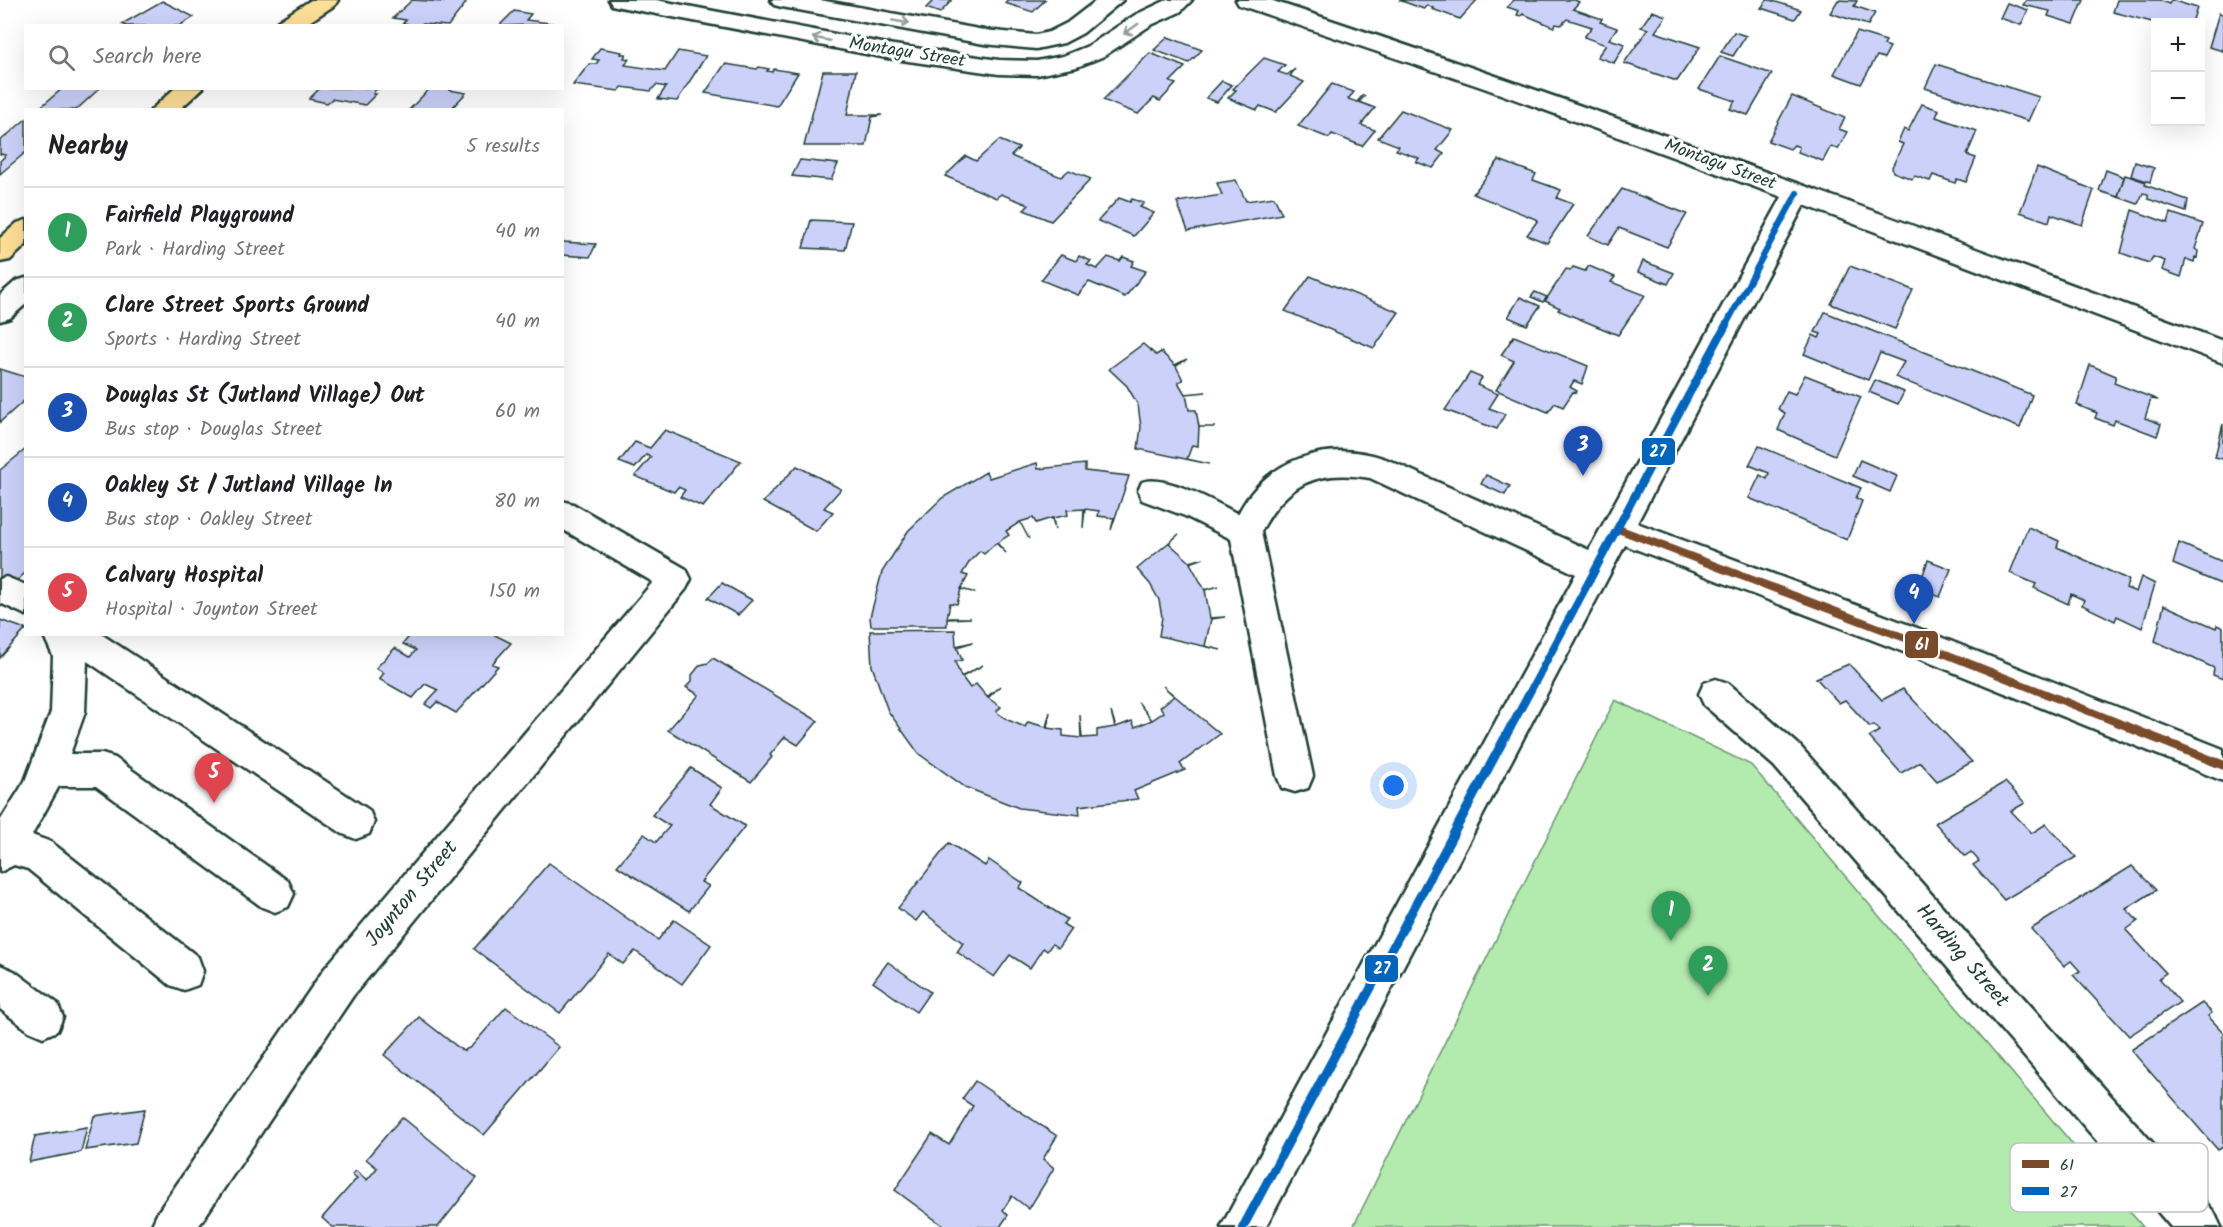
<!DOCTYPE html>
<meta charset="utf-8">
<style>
:root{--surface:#fff;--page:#f6f6f6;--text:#202124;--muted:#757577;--line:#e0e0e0;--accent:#d93025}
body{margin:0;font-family:Kalam,sans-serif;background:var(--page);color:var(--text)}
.controls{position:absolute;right:18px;top:18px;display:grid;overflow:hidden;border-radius:0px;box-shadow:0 6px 24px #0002}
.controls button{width:54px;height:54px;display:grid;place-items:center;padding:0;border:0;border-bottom:2px solid var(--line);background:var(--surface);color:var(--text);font:30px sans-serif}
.you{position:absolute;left:1394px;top:786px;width:21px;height:21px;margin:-15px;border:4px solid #fff;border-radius:50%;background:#1a73e8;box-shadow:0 0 0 9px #1a73e833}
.badge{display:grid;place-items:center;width:39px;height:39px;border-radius:50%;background:var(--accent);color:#fff;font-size:20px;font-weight:700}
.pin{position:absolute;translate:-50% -50px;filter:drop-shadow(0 2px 3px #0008)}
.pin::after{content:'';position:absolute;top:32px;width:21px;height:18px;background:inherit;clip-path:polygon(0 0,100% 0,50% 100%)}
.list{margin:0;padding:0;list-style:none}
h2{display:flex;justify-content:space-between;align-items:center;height:78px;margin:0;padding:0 24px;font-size:26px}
h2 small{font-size:20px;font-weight:400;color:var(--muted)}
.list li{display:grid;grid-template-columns:39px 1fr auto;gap:18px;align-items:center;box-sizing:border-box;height:90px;padding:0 24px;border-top:2px solid var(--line)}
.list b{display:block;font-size:22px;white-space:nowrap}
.list p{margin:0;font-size:20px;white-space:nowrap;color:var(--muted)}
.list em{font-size:20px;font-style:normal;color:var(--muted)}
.icon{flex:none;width:33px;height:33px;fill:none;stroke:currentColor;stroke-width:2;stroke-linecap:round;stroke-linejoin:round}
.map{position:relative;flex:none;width:2223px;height:1227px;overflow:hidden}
.search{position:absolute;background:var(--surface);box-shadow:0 6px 24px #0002;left:24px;top:24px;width:540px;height:66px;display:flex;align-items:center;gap:15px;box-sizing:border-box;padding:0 21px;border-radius:0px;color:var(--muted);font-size:22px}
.panel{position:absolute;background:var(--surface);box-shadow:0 6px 24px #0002;left:24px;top:108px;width:540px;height:528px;border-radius:0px}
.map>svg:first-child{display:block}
.green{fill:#b3eaad;stroke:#699470;stroke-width:1.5}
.building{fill:#cbd1f9;stroke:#1f3d34;stroke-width:1.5}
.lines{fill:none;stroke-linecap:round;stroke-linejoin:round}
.minor-casing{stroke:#1f3d34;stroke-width:5}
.major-casing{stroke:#1f3d34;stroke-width:5}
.minor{fill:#fff;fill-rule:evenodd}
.major{fill:#fcde96;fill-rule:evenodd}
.bus-1-far1-casing{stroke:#fff;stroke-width:12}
.bus-1-casing{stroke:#fff;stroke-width:14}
.bus-2-far2-casing{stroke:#fff;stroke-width:10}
.bus-2-far1-casing{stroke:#fff;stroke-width:12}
.bus-2-casing{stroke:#fff;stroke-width:14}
.bus-1-far1{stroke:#7a4b2a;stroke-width:8}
.bus-1{stroke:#7a4b2a;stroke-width:9}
.bus-2-far2{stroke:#0065bd;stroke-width:6}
.bus-2-far1{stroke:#0065bd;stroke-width:8}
.bus-2{stroke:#0065bd;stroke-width:9}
.oneway{stroke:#8f9e9a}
.labels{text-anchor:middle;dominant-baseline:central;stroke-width:6;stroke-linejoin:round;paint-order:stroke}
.far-street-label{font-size:18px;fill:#1f3d34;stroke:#fff}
.street-label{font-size:21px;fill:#1f3d34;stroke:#fff}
.key{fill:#fff;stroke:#bcc5c2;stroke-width:1.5}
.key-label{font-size:16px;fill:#1f3d34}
.line-badge{stroke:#fff;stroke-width:2}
.badge-label{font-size:16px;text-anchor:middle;font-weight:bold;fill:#fff}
</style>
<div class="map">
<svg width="2223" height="1227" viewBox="0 0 2223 1227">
<rect width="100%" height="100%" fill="#fff"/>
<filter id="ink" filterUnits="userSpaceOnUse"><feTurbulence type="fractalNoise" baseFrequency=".0167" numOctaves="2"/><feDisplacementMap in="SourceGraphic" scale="12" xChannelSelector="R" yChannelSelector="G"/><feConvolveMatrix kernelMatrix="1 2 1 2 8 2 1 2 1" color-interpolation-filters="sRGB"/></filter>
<g filter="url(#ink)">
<polygon class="green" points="1615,700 1751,765 2143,1227 1353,1227"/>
<g class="building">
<polygon points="412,0 444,2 446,0 461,0 466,3 448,26 423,24 415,26 403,23 406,20 393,18"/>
<polygon points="934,0 952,0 940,13 926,8"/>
<polygon points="1007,0 1045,0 1033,12 1005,3"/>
<polygon points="1399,0 1477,0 1460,19 1432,9 1433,8 1427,5 1424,9"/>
<polygon points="1514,0 1575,0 1579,2 1573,9 1602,19 1600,22 1617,28 1609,39 1625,44 1614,63 1597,57 1606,45 1584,37 1592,27 1567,19 1561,25 1556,24 1554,27 1523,14 1521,16 1517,15 1519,11 1507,7"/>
<polygon points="1767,0 1770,0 1801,10 1795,19 1761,8"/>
<polygon points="1838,0 1857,1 1854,6 1875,13 1868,25 1830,13"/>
<polygon points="2026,0 2084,0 2074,24 2048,16 2050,11 2023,5"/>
<polygon points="2117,0 2159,0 2169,4 2171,0 2197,8 2192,22 2156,23 2113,12"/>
<polygon points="162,1 194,17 179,26 126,26 122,24"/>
<polygon points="2007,3 2028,10 2021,25 2000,18"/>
<polygon points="514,11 531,14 526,20 557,24 499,26"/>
<polygon points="1652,11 1666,16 1655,32 1700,47 1677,81 1624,63 1648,29 1641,27"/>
<polygon points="2219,13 2223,14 2223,51 2209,47"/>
<polygon points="1734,32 1746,36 1733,56 1721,52"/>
<polygon points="1857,32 1886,41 1884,45 1890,47 1884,58 1877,56 1861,84 1834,74"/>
<polygon points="1168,37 1202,50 1189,63 1154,50"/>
<polygon points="600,48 622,52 621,54 626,54 624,58 629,59 625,65 665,71 678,51 706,56 677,101 658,99 666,87 656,85 651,91 622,87 619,91 573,85 589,64 596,64 599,60 592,59"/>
<polygon points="1150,53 1185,67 1170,82 1176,84 1160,101 1154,98 1138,114 1103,100"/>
<polygon points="1720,56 1772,74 1748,115 1730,109 1735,101 1699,89"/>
<polygon points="1264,58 1285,65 1278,72 1287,75 1295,69 1290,76 1304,82 1276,112 1260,106 1257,110 1228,98 1236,90 1233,89"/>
<polygon points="725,64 757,69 759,67 769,69 767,71 772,72 774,69 798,73 777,106 705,93"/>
<polygon points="1936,64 2039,97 2028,121 1925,88"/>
<polygon points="823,71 856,71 847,115 882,115 872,117 866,146 804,146"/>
<polygon points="1222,81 1232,85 1217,102 1206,98"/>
<polygon points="1332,84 1354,92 1348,99 1357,102 1363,95 1365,96 1359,102 1375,108 1361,125 1375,130 1362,146 1332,134 1329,138 1298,126"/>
<polygon points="63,88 100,88 76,110 37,110"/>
<polygon points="320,88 381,88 375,90 373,94 376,94 365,105 332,99 327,103 309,99"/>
<polygon points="430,88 450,88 449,90 466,93 450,110 409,110"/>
<polygon points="1792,96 1845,118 1839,129 1847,132 1838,149 1831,146 1823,161 1798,152 1799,147 1794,145 1790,149 1768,141"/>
<polygon points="1922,104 1939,110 1936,117 1977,131 1967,155 1976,158 1966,182 1957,179 1955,183 1933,175 1930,181 1915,176 1912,179 1893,172 1892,167 1903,144 1898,142 1904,129 1908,131"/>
<polygon points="1401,110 1453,130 1437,150 1444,154 1433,168 1416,162 1419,158 1396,150 1399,146 1378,138"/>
<polygon points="26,119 26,152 0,174 0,161 6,155 0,154 0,141"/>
<polygon points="999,140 1019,148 1011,156 1061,177 1069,170 1091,179 1051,221 1024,210 1029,205 1001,194 996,198 945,176 966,156 976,161"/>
<polygon points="800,160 838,164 831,180 792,176"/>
<polygon points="1499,160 1536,174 1533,180 1561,190 1557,198 1573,204 1547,243 1527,235 1538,220 1473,194"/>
<polygon points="2135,162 2154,168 2150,182 2131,176"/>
<polygon points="2037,167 2094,190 2082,225 2051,214 2049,222 2020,212"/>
<polygon points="2106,170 2124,177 2118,197 2099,191"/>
<polygon points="2125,175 2146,182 2145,185 2188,200 2186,212 2148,199 2148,194 2143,193 2138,204 2118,197"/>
<polygon points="1236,180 1246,201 1274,197 1282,214 1188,231 1177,202 1222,195 1217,183"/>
<polygon points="1622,189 1687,214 1667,247 1619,228 1608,245 1588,236"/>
<polygon points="1119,198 1130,202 1132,199 1144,203 1140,207 1154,213 1134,236 1098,221"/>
<polygon points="2132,210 2168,223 2171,213 2203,224 2195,249 2198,251 2197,258 2195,257 2194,262 2186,259 2181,277 2162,270 2165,261 2153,257 2149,263 2121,253"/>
<polygon points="811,220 852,222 845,250 803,248"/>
<polygon points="562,242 596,244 590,257 562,255"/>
<polygon points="1061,255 1076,261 1079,256 1091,261 1087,265 1097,269 1108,257 1120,261 1123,257 1134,261 1131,266 1146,271 1125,297 1089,282 1078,295 1041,280"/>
<polygon points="1643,261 1674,273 1668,284 1638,272"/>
<polygon points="1589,266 1615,277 1611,282 1645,295 1618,335 1558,310 1560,308 1545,301 1566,269 1571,270 1573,267 1585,271"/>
<polygon points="1850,266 1913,290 1895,329 1831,304"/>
<polygon points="1310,276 1399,312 1374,348 1285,311"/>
<polygon points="1535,292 1547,297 1543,302 1531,297"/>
<polygon points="1520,297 1540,306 1527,325 1508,317"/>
<polygon points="1825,312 2032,395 2020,428 1895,377 1904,362 1880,353 1868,380 1804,354 1813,335 1819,338 1821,334 1815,332"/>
<polygon points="1514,336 1588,366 1582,384 1574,381 1570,387 1577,391 1576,393 1573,392 1563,407 1555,403 1548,412 1496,390 1514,361 1501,355"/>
<polygon points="1143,344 1156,355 1161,352 1175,365 1187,359 1176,366 1183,380 1178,382 1185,394 1206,392 1186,394 1189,410 1196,410 1199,427 1215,427 1199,427 1198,446 1192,445 1187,459 1209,464 1138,449 1141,427 1138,405 1127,386 1109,369"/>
<polygon points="2090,365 2116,376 2114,383 2158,400 2151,399 2145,418 2161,424 2157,436 2115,420 2113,425 2095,418 2097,413 2077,405"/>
<polygon points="0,369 26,377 26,399 0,422"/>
<polygon points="1470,373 1482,378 1477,385 1498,394 1489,408 1505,414 1497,429 1445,410"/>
<polygon points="1805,375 1861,397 1835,455 1778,430 1785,413 1778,409 1787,391 1795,394"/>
<polygon points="1875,380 1904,392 1898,404 1869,392"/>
<polygon points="2223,424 2223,459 2215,457"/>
<polygon points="665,430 741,461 703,507 680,497 685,490 678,487 674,492 635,476 651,457 646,455 635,468 619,462 635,442 650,448"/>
<polygon points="1759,446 1861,488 1856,498 1862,501 1847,540 1749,498 1760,475 1767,479 1769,473 1749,465"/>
<polygon points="26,449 26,572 0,597 0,470"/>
<polygon points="1860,460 1897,476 1890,492 1853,476"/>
<polygon points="1037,463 1038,469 1085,464 1085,471 1129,476 1111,530 1114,518 1098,516 1099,511 1085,509 1083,528 1084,509 1067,510 1068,515 1053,518 1055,530 1052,518 1036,523 1033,518 1020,522 1029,539 1020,522 1006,531 1009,535 997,543 1006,553 996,543 984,554 980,551 970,561 962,574 968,576 961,589 976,593 961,589 957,604 950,603 947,618 971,618 947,619 947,626 871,626 870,617 882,572 908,531 942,498 986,472 989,478"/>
<polygon points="797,466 841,489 824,508 833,512 816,531 763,502"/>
<polygon points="1486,475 1510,486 1505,495 1481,484"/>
<polygon points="2028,527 2059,541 2057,547 2129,580 2126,588 2136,592 2141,577 2155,584 2142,628 2117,616 2115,621 2082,605 2084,600 2071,594 2068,604 2034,588 2036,584 2010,573"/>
<polygon points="1179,534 1169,543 1190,562 1204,558 1190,563 1205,590 1219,586 1205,590 1210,618 1225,617 1211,619 1205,646 1221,650 1159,636 1162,617 1159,600 1150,584 1137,569"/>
<polygon points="2179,543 2223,562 2223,585 2173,564"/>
<polygon points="1928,560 1951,569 1940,597 1918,589"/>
<polygon points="722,583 752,600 738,615 708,598"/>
<polygon points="2164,605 2216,628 2217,625 2223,628 2223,679 2213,675 2214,668 2155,641"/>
<polygon points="0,620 26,629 0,658"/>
<polygon points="955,630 956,646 973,642 957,647 962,660 955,662 961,677 983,665 962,677 970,688 976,684 987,697 1000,686 988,698 1001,707 996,712 1008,720 1025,727 1028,722 1046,727 1050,712 1047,728 1063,730 1063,736 1081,738 1080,715 1082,738 1097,737 1097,730 1115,727 1111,712 1116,727 1132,721 1135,727 1152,720 1138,702 1152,720 1164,712 1160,707 1174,696 1163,686 1220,734 1180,764 1185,770 1134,791 1138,799 1079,806 1080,815 1019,808 965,787 919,754 888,711 872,666 870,631"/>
<polygon points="411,634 493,634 511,643 492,664 498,666 456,713 437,702 431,708 425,704 438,690 425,684 413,698 379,679 384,673 376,668 395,648 410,657 416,650 403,644"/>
<polygon points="713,658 818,721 798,745 785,737 770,755 772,757 751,782 668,730 699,695 686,687 692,681 692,675 700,665 708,663"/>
<polygon points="1849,664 1882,700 1903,689 1972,762 1937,781 1920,762 1901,773 1869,737 1879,731 1874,725 1870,727 1845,700 1839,703 1816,678"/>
<polygon points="691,768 722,788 710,804 745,826 701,882 709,886 689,911 617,866 644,834 656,842 670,826 652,815"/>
<polygon points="2005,782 2025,803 2011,811 2032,833 2046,824 2076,857 2004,900 1973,865 1979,861 1971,852 1965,856 1935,823"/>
<polygon points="949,843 985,866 989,860 1023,883 1019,888 1067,919 1063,924 1071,929 1058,948 1052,944 1047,951 1043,948 1030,968 1010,955 994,977 957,952 963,943 923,912 916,921 898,908"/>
<polygon points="549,863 658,940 674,920 711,945 682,984 635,951 623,964 609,954 560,1013 474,949"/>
<polygon points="2132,866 2156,890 2126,909 2138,921 2126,930 2166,973 2159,978 2180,1002 2129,1036 2073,975 2080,971 2071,961 2064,966 2031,929"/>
<polygon points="888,962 930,992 916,1012 873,982"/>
<polygon points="2202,1003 2212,1013 2208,1016 2223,1032 2223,1147 2218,1150 2131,1050"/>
<polygon points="506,1007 559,1047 484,1135 384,1055 419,1017 463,1051 471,1047"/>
<polygon points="975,1081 1057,1136 1043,1159 1054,1168 1029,1209 1012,1196 1003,1210 1008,1215 1000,1227 945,1227 895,1190 932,1134 949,1145 973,1106 962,1099"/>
<polygon points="145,1109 136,1143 85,1150 94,1116"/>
<polygon points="402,1117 477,1178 438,1227 332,1227 322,1218 357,1178 352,1174 356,1171 367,1180 377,1168 366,1159"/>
<polygon points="87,1127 81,1152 29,1162 35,1136"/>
</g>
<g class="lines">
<g class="minor-casing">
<g id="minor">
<polygon points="609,0 656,0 887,44 999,60 1037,61 1063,56 1088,46 1135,15 1167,0 1192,0 1180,12 1151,25 1104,56 1077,67 1037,75 999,74 887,58 620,7 612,5"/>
<polygon points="771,0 820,0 984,30 1036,35 1049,32 1067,23 1097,0 1123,0 1083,33 1064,43 1036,49 984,44 782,7 774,5"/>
<path d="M 1236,0 L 1270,0 C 1591,105 1907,223 2223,341 L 2223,363 L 1804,205 L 1637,523 L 1920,629 L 2223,749 L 2223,781 L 1896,649 L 1625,545 L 1266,1227 L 1221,1227 L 1576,574 L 1370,478 C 1317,469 1285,484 1261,532 L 1313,776 L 1308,788 L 1295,792 L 1282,788 L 1277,776 L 1231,539 L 1185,516 L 1142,500 L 1138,491 L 1142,482 C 1166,474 1215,502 1238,514 C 1267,458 1327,439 1386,459 L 1589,550 L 1782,197 L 1484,88 L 1239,5 Z"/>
<polygon points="26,278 26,304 10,318 0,321 0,295 16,281"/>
<polygon points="562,501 573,504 686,569 691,579 686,589 353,996 198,1227 151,1227 158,1212 325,968 653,582 562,529"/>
<polygon points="6,577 26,585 26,615 0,603 0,579"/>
<polygon points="43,634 101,634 369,810 374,822 369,834 356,839 343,834 87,661 85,712 70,754 102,754 115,758 288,881 294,894 288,907 275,912 262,907 96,786 59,786 32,835 51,842 198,957 203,971 198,985 184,990 170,985 28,869 14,865 0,872 0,821 25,781 51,712 53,656"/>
<polygon points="1716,679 1728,683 1798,744 2214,1212 2221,1227 2171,1227 1774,766 1704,705 1699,694 1704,683"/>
<polygon points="0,965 14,971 57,1003 63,1017 57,1031 43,1037 29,1031 0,1009"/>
</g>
</g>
<g class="major-casing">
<g id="major">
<polygon points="311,0 338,0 335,5 303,26 275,26 278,21"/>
<polygon points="175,88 203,88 179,110 151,110"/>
<polygon points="26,220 26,245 10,260 0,262 0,238 17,223"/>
</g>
</g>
<use href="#minor" class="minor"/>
<use href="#major" class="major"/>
<g class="bus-1-far1-casing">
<polyline id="bus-1-far1" points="1618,529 1908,639 2134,729"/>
</g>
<g class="bus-1-casing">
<polyline id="bus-1" points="2130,728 2223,765"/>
</g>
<g class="bus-2-far2-casing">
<polyline id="bus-2-far2" points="1725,327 1797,193"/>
</g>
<g class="bus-2-far1-casing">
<polyline id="bus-2-far1" points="1510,729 1726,325"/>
</g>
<g class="bus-2-casing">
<polyline id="bus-2" points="1243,1227 1510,728"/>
</g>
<use href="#bus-1-far1" class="bus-1-far1"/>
<use href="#bus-1" class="bus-1"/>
<use href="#bus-2-far2" class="bus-2-far2"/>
<use href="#bus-2-far1" class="bus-2-far1"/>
<use href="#bus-2" class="bus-2"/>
</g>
<defs><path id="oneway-shaft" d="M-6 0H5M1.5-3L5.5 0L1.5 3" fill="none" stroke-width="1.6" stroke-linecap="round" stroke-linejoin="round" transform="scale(1.5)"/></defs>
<g class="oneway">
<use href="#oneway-shaft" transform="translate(901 22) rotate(10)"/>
<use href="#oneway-shaft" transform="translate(1131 29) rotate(144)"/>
<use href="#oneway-shaft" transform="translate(821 39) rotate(-169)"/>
</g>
</g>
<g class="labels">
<g class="far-street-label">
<text transform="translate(907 53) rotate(9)">Montagu Street</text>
<text transform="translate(1720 165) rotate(20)">Montagu Street</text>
</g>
<g class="street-label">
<text transform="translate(412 894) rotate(-50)">Joynton Street</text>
<text transform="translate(1962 956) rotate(49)">Harding Street</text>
</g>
</g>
<rect x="2010" y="1143" width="198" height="69" rx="9" class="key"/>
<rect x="2022" y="1160" width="27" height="8" fill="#7a4b2a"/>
<rect x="2022" y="1187" width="27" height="8" fill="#0065bd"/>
<g class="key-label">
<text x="2060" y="1170">61</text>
<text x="2060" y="1197">27</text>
</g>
<g class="line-badge">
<rect x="1641" y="437" width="35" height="29" rx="6" fill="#0065bd"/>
<rect x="1904" y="630" width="35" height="29" rx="6" fill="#7a4b2a"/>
<rect x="1364" y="954" width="35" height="29" rx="6" fill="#0065bd"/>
</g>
<g class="badge-label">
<text x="1658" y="457">27</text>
<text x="1922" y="650">61</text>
<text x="1382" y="974">27</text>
</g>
</svg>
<div class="controls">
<button>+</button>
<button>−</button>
</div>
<div class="you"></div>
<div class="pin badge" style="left:1671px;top:941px;background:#2e9e5b">1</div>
<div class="pin badge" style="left:1708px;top:996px;background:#2e9e5b">2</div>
<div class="pin badge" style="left:1583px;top:476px;background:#1a4fb4">3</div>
<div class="pin badge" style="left:1914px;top:624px;background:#1a4fb4">4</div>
<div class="pin badge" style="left:214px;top:803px;background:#e0444e">5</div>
<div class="search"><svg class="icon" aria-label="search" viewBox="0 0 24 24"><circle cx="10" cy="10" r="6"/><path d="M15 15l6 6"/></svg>Search here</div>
<section class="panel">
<h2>Nearby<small>5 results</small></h2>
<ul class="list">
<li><span class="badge" style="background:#2e9e5b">1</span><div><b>Fairfield Playground</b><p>Park · Harding Street</p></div><em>40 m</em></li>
<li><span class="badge" style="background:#2e9e5b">2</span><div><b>Clare Street Sports Ground</b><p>Sports · Harding Street</p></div><em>40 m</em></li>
<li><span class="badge" style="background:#1a4fb4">3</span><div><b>Douglas St (Jutland Village) Out</b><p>Bus stop · Douglas Street</p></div><em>60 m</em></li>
<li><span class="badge" style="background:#1a4fb4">4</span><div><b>Oakley St / Jutland Village In</b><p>Bus stop · Oakley Street</p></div><em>80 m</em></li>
<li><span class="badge" style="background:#e0444e">5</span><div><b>Calvary Hospital</b><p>Hospital · Joynton Street</p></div><em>150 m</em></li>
</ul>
</section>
</div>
